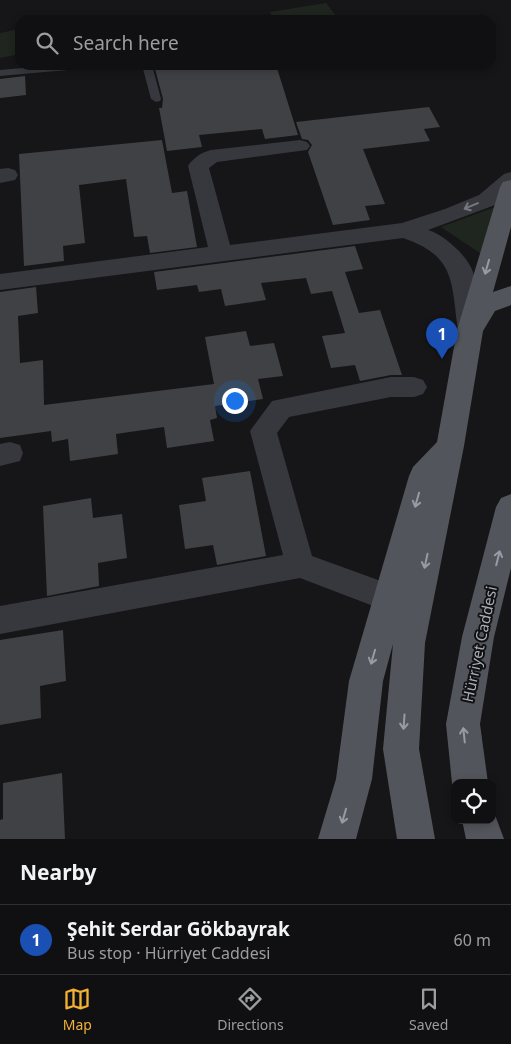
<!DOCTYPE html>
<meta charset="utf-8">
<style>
:root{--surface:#101012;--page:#19191b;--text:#f1f3f6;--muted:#9c9d9f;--line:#303032;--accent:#f2b134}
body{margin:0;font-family:"Noto Sans",sans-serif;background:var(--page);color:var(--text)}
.controls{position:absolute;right:15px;bottom:15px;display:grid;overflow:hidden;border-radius:10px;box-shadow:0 2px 8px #0003}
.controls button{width:45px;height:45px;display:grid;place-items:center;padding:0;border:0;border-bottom:1px solid var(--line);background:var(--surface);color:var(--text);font:25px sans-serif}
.you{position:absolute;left:234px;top:400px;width:18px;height:18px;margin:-12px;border:4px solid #fff;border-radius:50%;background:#1a73e8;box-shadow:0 0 0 8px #1a73e833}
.badge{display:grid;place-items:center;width:32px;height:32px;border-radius:50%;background:var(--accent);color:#fff;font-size:16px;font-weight:700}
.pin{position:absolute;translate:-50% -41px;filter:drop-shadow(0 1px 2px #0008)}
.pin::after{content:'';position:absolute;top:26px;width:18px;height:15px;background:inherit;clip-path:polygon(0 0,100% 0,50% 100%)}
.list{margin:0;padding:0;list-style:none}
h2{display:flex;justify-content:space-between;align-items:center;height:65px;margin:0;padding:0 20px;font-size:21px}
h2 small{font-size:16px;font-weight:400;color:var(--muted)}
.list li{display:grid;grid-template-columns:32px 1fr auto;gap:15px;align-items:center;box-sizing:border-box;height:70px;padding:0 20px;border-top:1px solid var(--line)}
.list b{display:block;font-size:19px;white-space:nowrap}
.list p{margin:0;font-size:16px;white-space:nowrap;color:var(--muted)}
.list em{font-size:16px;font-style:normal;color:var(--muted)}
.icon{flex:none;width:28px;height:28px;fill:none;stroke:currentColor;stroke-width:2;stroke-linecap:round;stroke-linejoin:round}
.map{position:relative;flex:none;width:511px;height:839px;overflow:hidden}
.search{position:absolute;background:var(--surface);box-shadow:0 2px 8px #0003;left:15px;right:15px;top:15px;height:55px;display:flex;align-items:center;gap:12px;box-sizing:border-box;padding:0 18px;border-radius:15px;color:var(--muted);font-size:19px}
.sheet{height:135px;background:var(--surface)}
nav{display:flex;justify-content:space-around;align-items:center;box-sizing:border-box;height:70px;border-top:1px solid var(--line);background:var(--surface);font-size:14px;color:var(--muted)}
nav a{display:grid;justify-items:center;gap:2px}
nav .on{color:var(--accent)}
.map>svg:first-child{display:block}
.green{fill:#1e261f}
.building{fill:#404145}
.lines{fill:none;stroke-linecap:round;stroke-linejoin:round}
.service{fill:#37383d;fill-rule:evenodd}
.minor{fill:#37383d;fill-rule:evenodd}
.primary{fill:#53555c;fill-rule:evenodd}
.oneway{stroke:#757881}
.oneway2{stroke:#979ba6}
.labels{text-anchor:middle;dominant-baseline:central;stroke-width:4;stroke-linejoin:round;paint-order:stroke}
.street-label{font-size:15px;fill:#a8adb8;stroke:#111113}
</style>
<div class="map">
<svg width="511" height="839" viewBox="0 0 511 839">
<rect width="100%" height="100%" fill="#161618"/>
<g class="green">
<polygon points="326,3 339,20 274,20 270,12"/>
<polygon points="20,29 20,54 0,58 0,33"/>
<polygon points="495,207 483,255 441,227"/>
</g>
<g class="building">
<polygon points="154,65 276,65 298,135 265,139 262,129 199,135 202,147 167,151 159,108 162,108 163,99"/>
<polygon points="25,76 26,95 0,98 0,79"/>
<polygon points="429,107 440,127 424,129 430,141 363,149 385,204 365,206 370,220 333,225 308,152 312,145 308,140 302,139 296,122"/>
<polygon points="162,140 172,193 187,191 197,247 150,253 147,236 134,237 126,179 79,185 85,243 63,246 64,261 24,266 19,154"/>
<polygon points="355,246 363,269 345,272 359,313 380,310 402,375 391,375 360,381 355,365 331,368 322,336 345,333 332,291 311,294 306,278 261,283 266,300 225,306 221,289 199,292 197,285 157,290 154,272"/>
<polygon points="36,287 38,313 18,316 20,363 43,360 44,405 214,384 205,337 246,331 250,346 274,343 283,376 258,379 263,399 215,406 217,418 210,420 214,441 167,448 164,427 116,434 118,454 70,461 68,439 52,442 51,431 0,438 0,292"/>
<polygon points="250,471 266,556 217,565 213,545 185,549 179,505 206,501 202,478"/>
<polygon points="91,498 93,518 122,514 127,558 98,563 99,586 47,596 43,506"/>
<polygon points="63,630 66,681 40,686 41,718 0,725 0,640"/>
<polygon points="62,773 65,839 0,839 0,820 3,819 3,783"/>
</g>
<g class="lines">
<g class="service">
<polygon points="57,65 95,65 90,68 0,76 0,70"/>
<polygon points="142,65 152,65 161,99 160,101 156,102 151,99"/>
</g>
<g class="minor">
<path d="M 300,140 L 307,142 L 310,146 L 307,150 L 217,162 L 209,168 L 230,245 L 402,223 L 445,209 L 479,195 L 504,174 L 511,172 L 511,190 L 495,205 L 428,230 C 444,235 467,255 473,272 C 478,290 479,311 482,330 L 479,336 L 470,339 L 461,336 L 458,330 C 451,282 456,256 403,238 L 0,290 L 0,274 L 208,247 L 188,166 C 193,158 202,152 211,150 Z"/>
<polygon points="8,168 15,170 18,175 15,180 0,183 0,169"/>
<polygon points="391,377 414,377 423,380 427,387 423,394 414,397 391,397 289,417 277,433 312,556 400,588 404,598 400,608 389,612 300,578 0,634 0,606 283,555 250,431 272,401"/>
<polygon points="10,442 20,445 23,453 20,461 0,466 0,444"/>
</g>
<g class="primary">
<polygon points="511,180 511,227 493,292 511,286 511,305 495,311 483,331 464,446 425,643 419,749 435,839 397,839 383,749 393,644 383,681 372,779 356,839 318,839 336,779 349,681 409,476 413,467 437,442 457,330 500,187 503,182"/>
<polygon points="511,494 511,568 494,637 480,724 488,783 455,783 455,790 452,783 446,724 462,637 496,507 501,498"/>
<polygon points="492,807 504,839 466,839 462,820 492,820"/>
</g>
</g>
<defs><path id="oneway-shaft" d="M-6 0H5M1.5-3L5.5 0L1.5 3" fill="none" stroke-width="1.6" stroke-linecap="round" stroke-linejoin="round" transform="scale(1.25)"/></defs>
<use class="oneway" href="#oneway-shaft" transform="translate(471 206) rotate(157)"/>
<g class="oneway2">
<use href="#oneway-shaft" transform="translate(487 267) rotate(106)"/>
<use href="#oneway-shaft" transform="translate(417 500) rotate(106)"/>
<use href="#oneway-shaft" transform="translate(498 558) rotate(-76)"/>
<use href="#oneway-shaft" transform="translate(426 561) rotate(102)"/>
<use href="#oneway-shaft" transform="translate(373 657) rotate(106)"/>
<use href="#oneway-shaft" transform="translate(404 722) rotate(94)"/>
<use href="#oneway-shaft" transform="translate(464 735) rotate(-96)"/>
<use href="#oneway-shaft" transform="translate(344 816) rotate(106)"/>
</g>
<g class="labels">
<g class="street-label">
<text transform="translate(479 644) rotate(-78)">Hürriyet Caddesi</text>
</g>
</g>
</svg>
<div class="controls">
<button><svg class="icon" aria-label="locate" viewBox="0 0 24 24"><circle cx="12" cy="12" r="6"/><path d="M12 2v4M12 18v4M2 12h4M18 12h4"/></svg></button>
</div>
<div class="you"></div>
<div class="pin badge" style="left:442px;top:359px;background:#1a4fb4">1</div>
<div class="search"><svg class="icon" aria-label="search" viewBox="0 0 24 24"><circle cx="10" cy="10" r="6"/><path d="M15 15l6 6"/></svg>Search here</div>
</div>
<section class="sheet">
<h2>Nearby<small></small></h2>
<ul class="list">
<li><span class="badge" style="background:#1a4fb4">1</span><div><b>Şehit Serdar Gökbayrak</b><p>Bus stop · Hürriyet Caddesi</p></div><em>60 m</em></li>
</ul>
</section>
<nav>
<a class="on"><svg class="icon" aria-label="map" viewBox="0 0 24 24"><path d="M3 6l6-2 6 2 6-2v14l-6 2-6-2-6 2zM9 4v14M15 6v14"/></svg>Map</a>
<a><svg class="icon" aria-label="directions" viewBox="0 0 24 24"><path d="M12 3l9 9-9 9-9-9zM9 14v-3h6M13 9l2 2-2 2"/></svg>Directions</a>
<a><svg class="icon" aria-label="saved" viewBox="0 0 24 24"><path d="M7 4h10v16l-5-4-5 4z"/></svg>Saved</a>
</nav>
